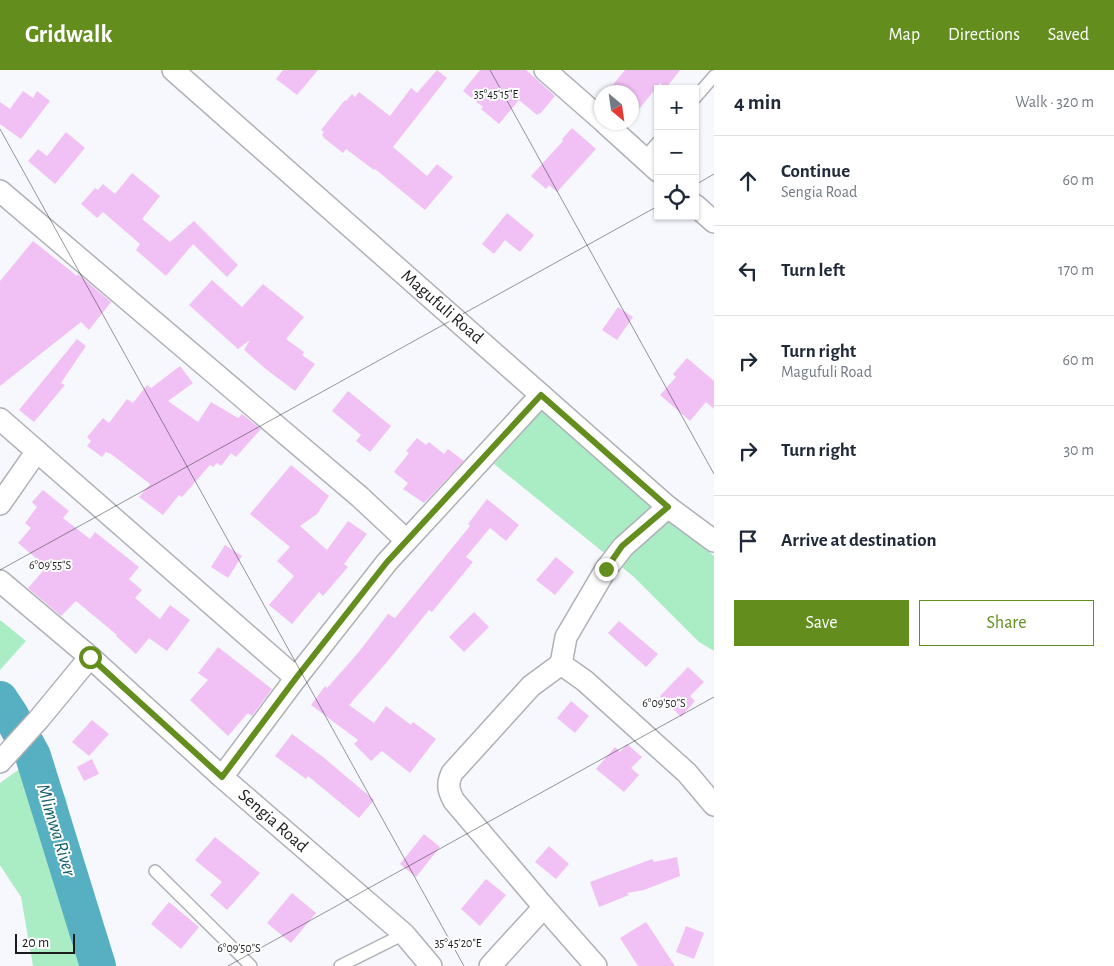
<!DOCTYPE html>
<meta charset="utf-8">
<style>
:root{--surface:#fff;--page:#f2f2f3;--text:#1f2937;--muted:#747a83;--line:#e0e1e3;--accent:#638e1e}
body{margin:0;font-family:"Alegreya Sans",sans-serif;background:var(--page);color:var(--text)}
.controls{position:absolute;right:15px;top:15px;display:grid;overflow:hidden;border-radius:0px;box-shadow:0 1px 4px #0004}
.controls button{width:45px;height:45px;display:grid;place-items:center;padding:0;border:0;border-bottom:1px solid var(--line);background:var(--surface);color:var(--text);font:25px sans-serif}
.compass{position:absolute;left:594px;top:15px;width:45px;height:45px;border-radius:50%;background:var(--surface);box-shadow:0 1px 4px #0004;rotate:151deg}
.scale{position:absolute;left:15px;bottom:12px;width:60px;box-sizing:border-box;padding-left:5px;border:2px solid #1b1b1e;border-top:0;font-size:14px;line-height:18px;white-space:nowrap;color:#1b1b1e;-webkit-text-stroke:4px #fff;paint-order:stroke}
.stop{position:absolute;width:15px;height:15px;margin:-11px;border:4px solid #638e1e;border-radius:50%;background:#fff}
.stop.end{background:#638e1e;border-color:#fff;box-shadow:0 1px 5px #0008}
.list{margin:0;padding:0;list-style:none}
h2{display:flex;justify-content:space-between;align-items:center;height:65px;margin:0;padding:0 20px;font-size:21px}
h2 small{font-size:16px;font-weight:400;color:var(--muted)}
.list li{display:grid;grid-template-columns:32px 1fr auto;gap:15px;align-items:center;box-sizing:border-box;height:90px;padding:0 20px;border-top:1px solid var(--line)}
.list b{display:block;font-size:19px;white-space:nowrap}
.list p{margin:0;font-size:16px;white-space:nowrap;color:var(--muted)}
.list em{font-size:16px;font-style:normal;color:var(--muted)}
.actions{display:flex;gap:10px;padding:15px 20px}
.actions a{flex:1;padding:11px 0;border:1px solid var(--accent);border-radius:0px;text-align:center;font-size:18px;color:var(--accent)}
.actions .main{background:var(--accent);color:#fff}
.icon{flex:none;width:28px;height:28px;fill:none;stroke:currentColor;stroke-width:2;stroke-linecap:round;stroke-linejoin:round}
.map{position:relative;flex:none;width:714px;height:896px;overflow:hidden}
header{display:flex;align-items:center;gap:30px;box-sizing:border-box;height:70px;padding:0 25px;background:var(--accent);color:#fff}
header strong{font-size:24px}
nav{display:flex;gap:28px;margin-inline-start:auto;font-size:18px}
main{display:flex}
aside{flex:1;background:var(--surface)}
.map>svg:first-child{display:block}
.green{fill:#aaedc5}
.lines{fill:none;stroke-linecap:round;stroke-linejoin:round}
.river{stroke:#57b0c1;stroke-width:36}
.building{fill:#f1c1f5}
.lane-casing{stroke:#b0b0b8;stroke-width:14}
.street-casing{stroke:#b0b0b8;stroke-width:24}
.lane{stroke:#fff;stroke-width:11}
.street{stroke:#fff;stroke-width:21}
.route{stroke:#638e1e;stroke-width:6}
.ticks{fill:none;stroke:#1b1b1e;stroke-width:1;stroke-opacity:0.45}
.labels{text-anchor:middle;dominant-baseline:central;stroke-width:4;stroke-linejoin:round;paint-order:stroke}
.street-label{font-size:18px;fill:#1b1b1e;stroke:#fff}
.water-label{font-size:19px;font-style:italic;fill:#135e6a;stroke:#fff}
.ticks-label{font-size:12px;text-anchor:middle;fill:#1b1b1e;stroke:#fff;stroke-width:4;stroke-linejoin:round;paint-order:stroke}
</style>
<header>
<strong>Gridwalk</strong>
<nav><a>Map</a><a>Directions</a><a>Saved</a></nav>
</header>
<main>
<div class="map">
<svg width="714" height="896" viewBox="0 0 714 896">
<rect width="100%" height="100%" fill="#f7f8fe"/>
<g class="green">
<polygon points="542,340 572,367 714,486 714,581 699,572 634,507 494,394"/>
<polygon points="0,550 26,571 0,600"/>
<polygon points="46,680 66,729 88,829 114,896 33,896 21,827 0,795 0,713"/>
</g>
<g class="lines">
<polyline class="river" points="0,629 10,644 33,686 98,896"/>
</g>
<g class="building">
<polygon points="283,0 318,0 297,25 276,9"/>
<polygon points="437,0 447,8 393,77 427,106 437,94 453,107 425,140 375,99 374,100 346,79 343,83 324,68 322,65 324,62 321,60 345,30 346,31 352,24 355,27 359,22 390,46 411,18 417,23"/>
<polygon points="480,0 526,0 555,26 540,44 539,43 537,45 519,30 499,54 481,39 483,37 463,21"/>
<polygon points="625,0 680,0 666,18 660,13 632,48 632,22 607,22"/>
<polygon points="23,21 33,28 37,21 50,31 21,69 0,54 0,32 10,39"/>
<polygon points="572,58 596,79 557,122 549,115 546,119 531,106 563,71 562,69"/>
<polygon points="66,62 85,78 55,114 28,91 38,79 47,86"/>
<polygon points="132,103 160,126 142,149 170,172 194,151 238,195 227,207 193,174 166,206 136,180 140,174 103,142 97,148 81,134 95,118 98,120 103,114 115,124"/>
<polygon points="507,143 534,165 520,182 505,170 494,184 482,174"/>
<polygon points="33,171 77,206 78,204 111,232 89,260 81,252 0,316 0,211"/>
<polygon points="212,210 242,237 263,214 304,247 286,269 304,282 302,285 315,294 295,321 267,300 244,280 250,270 238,279 189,235"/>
<polygon points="618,237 633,247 617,270 602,260"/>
<polygon points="77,269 86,276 61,313 65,315 34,352 19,340"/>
<polygon points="687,288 714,311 714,339 706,332 690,351 660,325 676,307 673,304"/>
<polygon points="180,296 193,313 168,331 198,352 211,332 238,348 242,344 261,359 236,387 231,383 221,396 217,393 213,397 210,395 182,427 179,425 163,445 139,427 150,414 111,384 106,382 102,387 87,376 91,371 87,367 103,348 109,353 127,329 133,333 147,315 151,318"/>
<polygon points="348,321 391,356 370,382 356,371 361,365 332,341"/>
<polygon points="417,368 426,375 429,372 444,384 448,379 464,391 424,433 403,419 408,413 394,402 409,383 406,381"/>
<polygon points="291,395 329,426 317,444 300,456 327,480 348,451 367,464 344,494 348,497 323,526 319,522 292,554 269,535 294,506 277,491 290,477 250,444"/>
<polygon points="43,420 69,441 63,448 90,469 95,462 139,497 129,509 142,520 135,528 160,549 170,535 190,550 167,581 149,568 136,584 116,566 117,565 76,531 61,546 28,518 43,501 39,499 43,494 18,473 31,458 25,453 37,437 32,432"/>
<polygon points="487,429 519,455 506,471 490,458 466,487 473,492 432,542 429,540 387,592 349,635 374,653 386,636 411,655 413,652 436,669 410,703 382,681 371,691 354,674 358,670 311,635 325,616 327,618 358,583 388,544 395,548 470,456 468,454"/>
<polygon points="225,475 242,486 228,508 211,497"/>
<polygon points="556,487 574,502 555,525 536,510"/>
<polygon points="474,542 489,557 464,582 449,567"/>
<polygon points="619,551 658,584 646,597 608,563"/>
<polygon points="218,577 272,619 252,646 248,643 228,666 190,630 208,610 198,603"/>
<polygon points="688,597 704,612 690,626 695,631 681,647 660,626"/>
<polygon points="571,631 589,646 575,663 557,648"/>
<polygon points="92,650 109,664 89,686 72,672"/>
<polygon points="292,664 323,687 374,730 359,748 308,706 306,709 275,686"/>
<polygon points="627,674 642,687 631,698 639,705 624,722 596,699 615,677 620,682"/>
<polygon points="92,689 99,704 84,711 77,697"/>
<polygon points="424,764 440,777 416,807 400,794"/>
<polygon points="215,767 260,803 227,840 210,825 222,812 195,790"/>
<polygon points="549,776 569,794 556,809 535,792"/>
<polygon points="677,787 680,806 644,820 627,823 629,825 599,837 590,812 652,789 654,792"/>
<polygon points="486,809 506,825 480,856 461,839"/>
<polygon points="292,823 316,843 291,873 267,853"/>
<polygon points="169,832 199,857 181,879 151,854"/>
<polygon points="646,852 658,870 675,896 638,896 620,868"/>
<polygon points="686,856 704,863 694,889 676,882"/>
</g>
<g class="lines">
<g class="lane-casing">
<g id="lane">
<polyline points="695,28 714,6"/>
<polyline points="644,88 658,72"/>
<polyline points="155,801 251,896"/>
<polyline points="340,896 404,864"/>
</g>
</g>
<g class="street-casing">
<g id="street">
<polyline points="173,0 668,437 714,471"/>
<polyline points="545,0 602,50"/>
<polyline points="604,52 658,101"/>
<polyline points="0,121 360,427 406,470"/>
<polyline points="695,135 714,152"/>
<polyline points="0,349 296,608"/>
<polyline points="0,434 37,381"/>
<polyline points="668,437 623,477 606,499 566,567 561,594 585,611 687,703 714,735"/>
<polyline points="0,511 90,587 222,707 404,864 431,896"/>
<path d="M 561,594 L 531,616 L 452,703 C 447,714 448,720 454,731 L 544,837 L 596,896"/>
<polyline points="0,692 39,649 90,587"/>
<polyline points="222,707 296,608 387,492 541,325"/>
<polyline points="490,896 544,837"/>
</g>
</g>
<use href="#lane" class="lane"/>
<use href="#street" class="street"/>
</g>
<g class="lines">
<polyline class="route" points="90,587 222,707 296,608 387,492 541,325 668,437 622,476 606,499"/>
</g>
<path class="ticks" d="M 490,0 L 714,404M 0,59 L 464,896M 695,115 L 714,104M 0,500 L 658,136M 228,896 L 714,627"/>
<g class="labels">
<g class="street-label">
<text transform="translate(442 237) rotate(41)">Magufuli Road</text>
<text transform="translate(273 751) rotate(41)">Sengia Road</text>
</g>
<g class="water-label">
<text transform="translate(56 760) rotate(73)">Mlimwa River</text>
</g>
</g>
<g class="ticks-label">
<text x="496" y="28">35°45'15"E</text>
<text x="50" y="499">6°09'55"S</text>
<text x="664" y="637">6°09'50"S</text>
<text x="458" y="877">35°45'20"E</text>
<text x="239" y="882">6°09'50"S</text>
</g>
</svg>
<div class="controls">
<button>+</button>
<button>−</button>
<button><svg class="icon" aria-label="locate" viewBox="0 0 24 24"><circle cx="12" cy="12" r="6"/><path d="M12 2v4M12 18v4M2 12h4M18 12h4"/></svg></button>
</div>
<svg class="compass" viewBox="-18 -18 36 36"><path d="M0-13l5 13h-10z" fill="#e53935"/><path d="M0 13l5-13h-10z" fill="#747a83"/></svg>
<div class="scale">20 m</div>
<div class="stop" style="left:90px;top:587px"></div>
<div class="stop end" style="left:606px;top:499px"></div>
</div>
<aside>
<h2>4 min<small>Walk · 320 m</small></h2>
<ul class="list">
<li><svg class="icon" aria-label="ahead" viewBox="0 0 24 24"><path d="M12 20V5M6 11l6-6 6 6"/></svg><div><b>Continue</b><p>Sengia Road</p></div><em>60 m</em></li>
<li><svg class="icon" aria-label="left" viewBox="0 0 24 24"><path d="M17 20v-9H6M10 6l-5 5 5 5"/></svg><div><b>Turn left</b></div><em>170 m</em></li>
<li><svg class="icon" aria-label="right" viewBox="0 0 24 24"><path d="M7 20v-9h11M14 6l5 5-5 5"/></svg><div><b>Turn right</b><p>Magufuli Road</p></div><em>60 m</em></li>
<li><svg class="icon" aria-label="right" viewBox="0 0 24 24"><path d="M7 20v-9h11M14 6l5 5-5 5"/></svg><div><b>Turn right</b></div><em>30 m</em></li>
<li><svg class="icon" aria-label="arrive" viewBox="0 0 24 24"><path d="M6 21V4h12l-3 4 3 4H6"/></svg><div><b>Arrive at destination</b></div></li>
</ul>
<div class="actions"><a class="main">Save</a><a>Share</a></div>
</aside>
</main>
